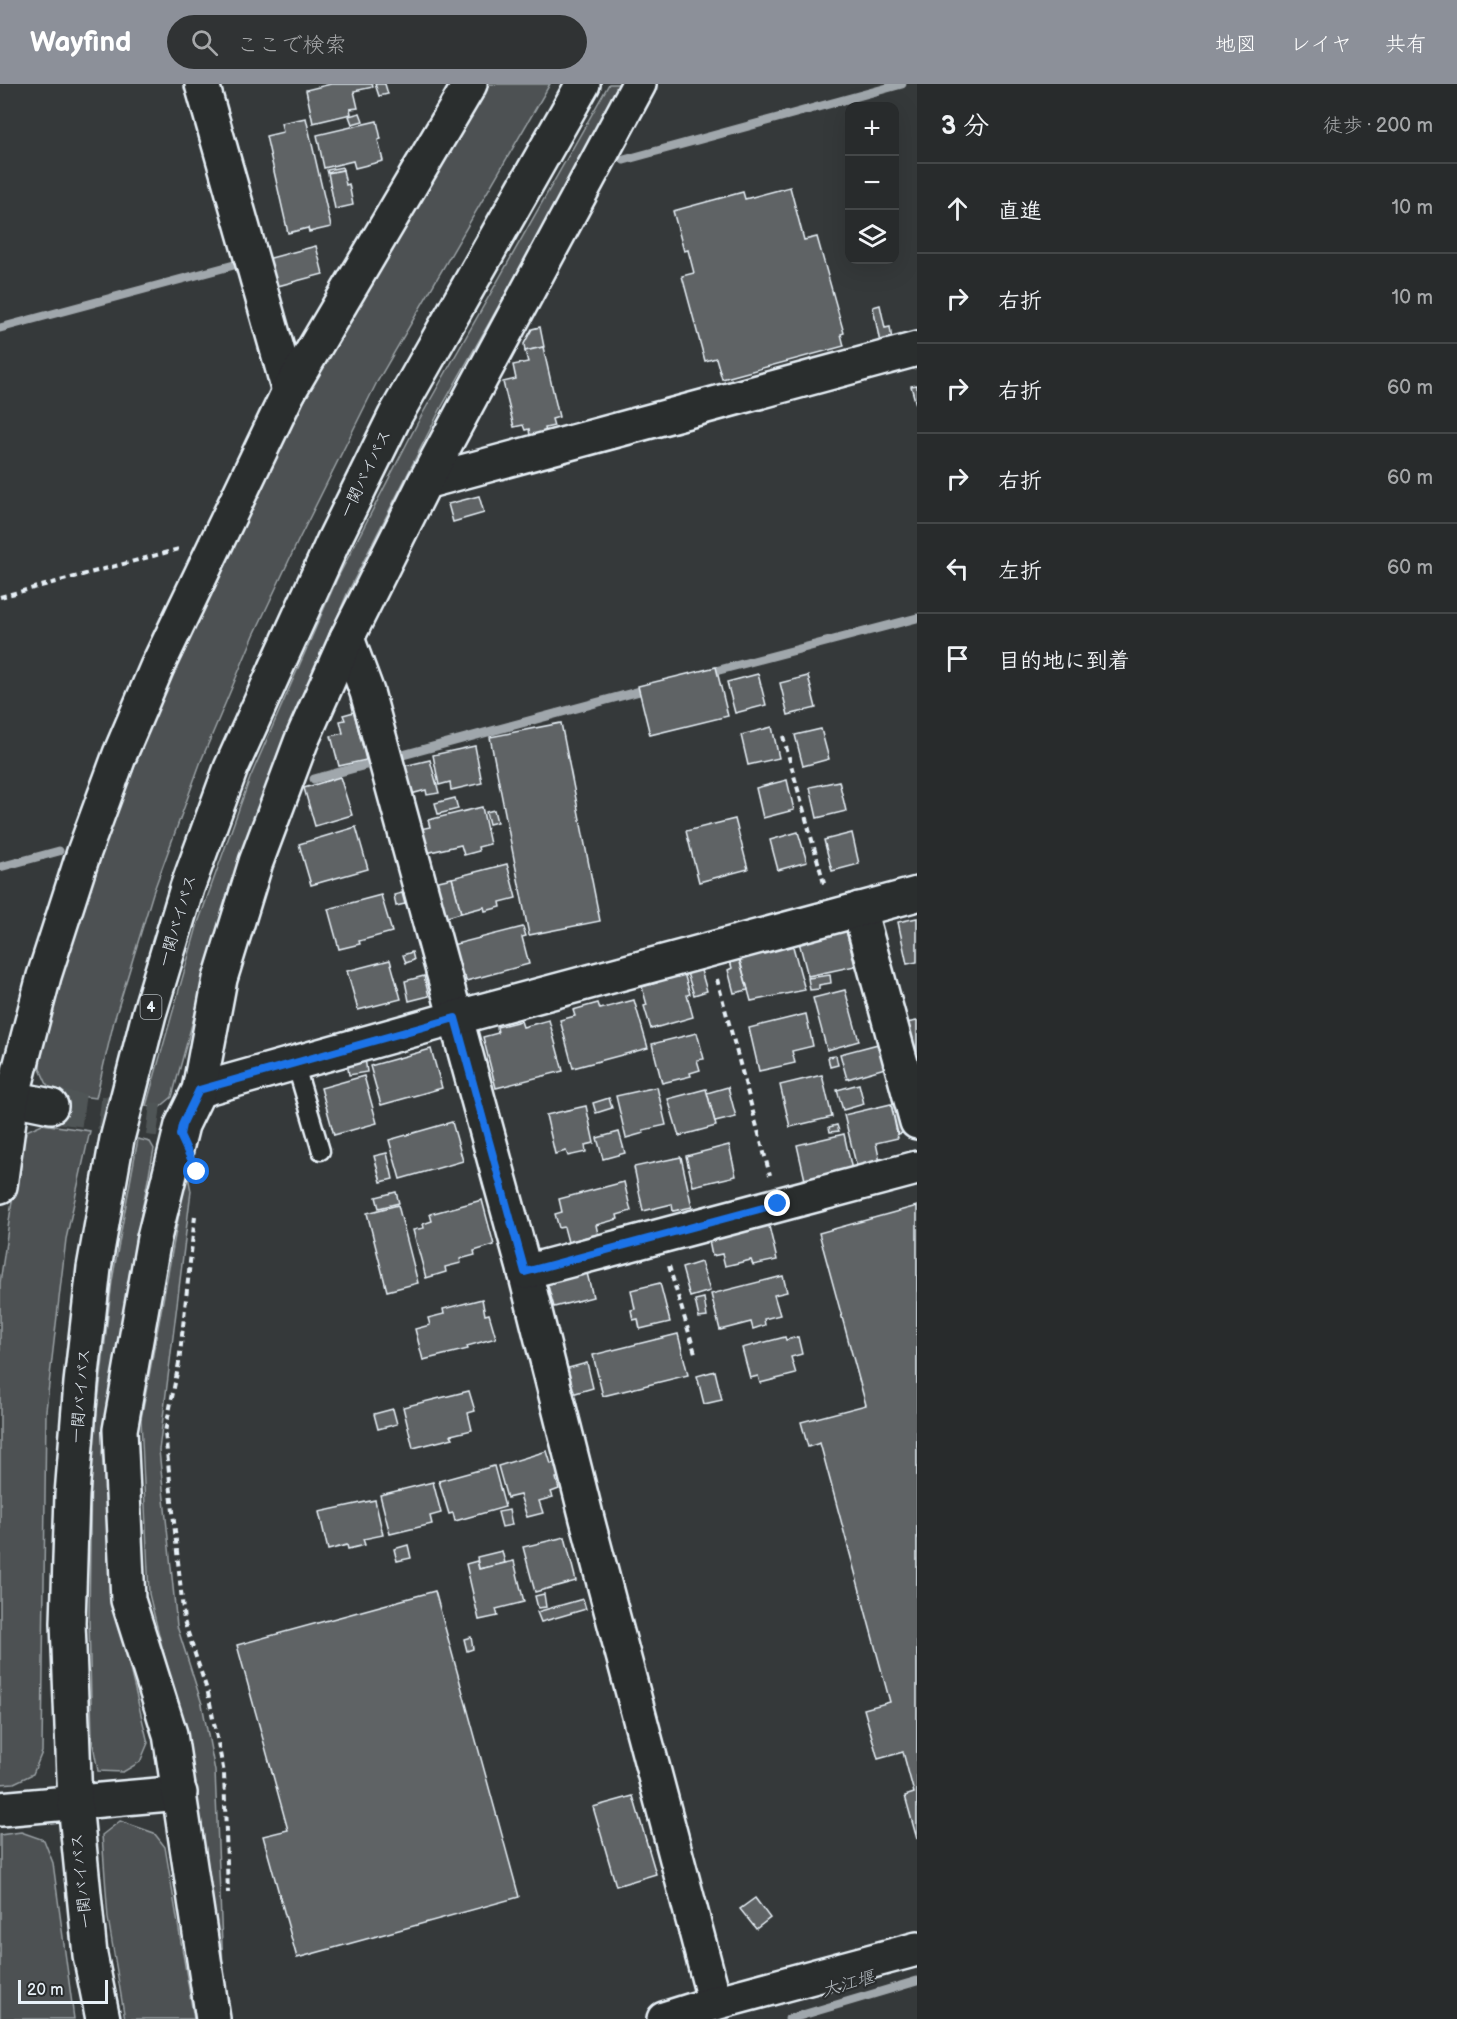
<!DOCTYPE html>
<html lang="ja">
<meta charset="utf-8">
<style>
:root{--surface:#282b2c;--page:#303334;--text:#f1f3f6;--muted:#a5a7a9;--line:#444748;--accent:#8c9099}
body{margin:0;font-family:"Balsamiq Sans","Klee One",sans-serif;background:var(--page);color:var(--text)}
.controls{position:absolute;right:18px;top:18px;display:grid;overflow:hidden;border-radius:12px;box-shadow:0 6px 24px #0002}
.controls button{width:54px;height:54px;display:grid;place-items:center;padding:0;border:0;border-bottom:2px solid var(--line);background:var(--surface);color:var(--text);font:30px sans-serif}
.scale{position:absolute;left:18px;bottom:15px;width:90px;box-sizing:border-box;padding-left:6px;border:3px solid #e8f1f8;border-top:0;font-size:16px;line-height:21px;white-space:nowrap;color:#e8f1f8;-webkit-text-stroke:4px #2a2d2e;paint-order:stroke}
.stop{position:absolute;width:18px;height:18px;margin:-14px;border:4px solid #1a73e8;border-radius:50%;background:#fff}
.stop.end{background:#1a73e8;border-color:#fff;box-shadow:0 2px 6px #0008}
.list{margin:0;padding:0;list-style:none}
h2{display:flex;justify-content:space-between;align-items:center;height:78px;margin:0;padding:0 24px;font-size:26px}
h2 small{font-size:20px;font-weight:400;color:var(--muted)}
.list li{display:grid;grid-template-columns:39px 1fr auto;gap:18px;align-items:center;box-sizing:border-box;height:90px;padding:0 24px;border-top:2px solid var(--line)}
.list b{display:block;font-size:22px;white-space:nowrap}
.list em{font-size:20px;font-style:normal;color:var(--muted)}
.icon{flex:none;width:33px;height:33px;fill:none;stroke:currentColor;stroke-width:2;stroke-linecap:round;stroke-linejoin:round}
.map{position:relative;flex:none;width:917px;height:1935px;overflow:hidden}
header{display:flex;align-items:center;gap:36px;box-sizing:border-box;height:84px;padding:0 30px;background:var(--accent);color:#fff}
header strong{font-size:28px}
nav{display:flex;gap:33px;margin-inline-start:auto;font-size:21px}
.search{width:420px;height:54px;background:var(--page);display:flex;align-items:center;gap:15px;box-sizing:border-box;padding:0 21px;border-radius:33px;color:var(--muted);font-size:22px}
main{display:flex}
aside{flex:1;background:var(--surface)}
.map>svg:first-child{display:block}
.green{fill:#4d5152;stroke:#9aa1a5;stroke-width:1.5}
.lines{fill:none;stroke-linecap:round;stroke-linejoin:round}
.stream{stroke:#a0a7ac;stroke-width:9}
.building{fill:#5f6365;stroke:#e8f1f8;stroke-width:1.5}
.minor-tunnel{stroke:#505556;stroke-width:33;stroke-dasharray:33 16;stroke-linecap:butt}
.service-casing{stroke:#e8f1f8;stroke-width:21}
.minor-casing{stroke:#e8f1f8;stroke-width:38}
.tertiary-casing{stroke:#e8f1f8;stroke-width:38}
.trunk-casing{stroke:#e8f1f8;stroke-width:38}
.path{stroke:#e8f1f8;stroke-width:4;stroke-dasharray:6 4.5;stroke-linecap:butt}
.service{stroke:#2a2d2e;stroke-width:16}
.minor{stroke:#2a2d2e;stroke-width:33}
.tertiary{stroke:#2a2d2e;stroke-width:33}
.trunk{stroke:#2a2d2e;stroke-width:33}
.route{stroke:#1a73e8;stroke-width:8}
.labels{text-anchor:middle;dominant-baseline:central;stroke-width:4.5;stroke-linejoin:round;paint-order:stroke}
.shield{fill:#2a2d2e;stroke:#afb6bb;stroke-width:1.5}
.shield-label{font-size:15px;font-weight:bold;fill:#e8f1f8}
.street-label{font-size:16px;fill:#e8f1f8;stroke:#2a2d2e}
.water-label{font-size:18px;font-style:italic;fill:#acb3b8;stroke:#2a2d2e}
</style>
<header>
<strong>Wayfind</strong>
<div class="search"><svg class="icon" aria-label="search" viewBox="0 0 24 24"><circle cx="10" cy="10" r="6"/><path d="M15 15l6 6"/></svg>ここで検索</div>
<nav><a>地図</a><a>レイヤ</a><a>共有</a></nav>
</header>
<main>
<div class="map">
<svg width="917" height="1935" viewBox="0 0 917 1935">
<rect width="100%" height="100%" fill="#35393a"/>
<filter id="ink" filterUnits="userSpaceOnUse"><feTurbulence type="fractalNoise" baseFrequency=".0167" numOctaves="2"/><feDisplacementMap in="SourceGraphic" scale="12" xChannelSelector="R" yChannelSelector="G"/><feConvolveMatrix kernelMatrix="1 2 1 2 8 2 1 2 1" color-interpolation-filters="sRGB"/></filter>
<g filter="url(#ink)">
<g class="green">
<polygon points="484,0 550,0 377,298 298,457 254,551 201,677 153,809 114,937 96,1014 51,1009 40,985 41,950 99,774 171,589 286,338"/>
<polygon points="609,0 624,0 441,324 347,510 261,716 220,838 172,1013 159,1024 146,1022 198,839 250,694 337,495 419,336"/>
<polygon points="42,1040 90,1047 66,1155 46,1326 42,1668 33,1690 14,1699 0,1700 0,1199 22,1049"/>
<polygon points="138,1055 150,1058 154,1065 130,1187 102,1368 116,1528 148,1659 140,1678 123,1688 98,1687 92,1656 89,1537 91,1379 112,1197"/>
<polygon points="187,1087 191,1107 159,1366 177,1542 202,1620 215,1687 225,1935 190,1677 149,1510 141,1335"/>
<polygon points="120,1737 154,1749 165,1763 194,1935 125,1935 108,1834 102,1751"/>
<polygon points="21,1748 44,1756 53,1779 74,1935 0,1935 0,1751"/>
</g>
<g class="lines">
<g class="stream">
<polyline points="624,76 902,0"/>
<polyline points="0,244 234,181"/>
<polyline points="708,589 917,534"/>
<polyline points="314,695 651,604"/>
<polyline points="0,783 59,767"/>
<polyline points="789,1935 917,1897"/>
</g>
</g>
<g class="building">
<polygon points="331,0 372,0 373,3 354,7 358,24 350,25 351,30 313,39 306,6"/>
<polygon points="375,0 385,0 388,10 379,12"/>
<polygon points="360,29 363,37 352,40 349,32"/>
<polygon points="306,34 331,143 309,148 308,144 288,149 266,52 283,48 281,39"/>
<polygon points="377,37 381,55 378,56 383,77 355,84 353,77 324,84 317,51"/>
<polygon points="342,83 343,86 328,89 327,86"/>
<polygon points="343,86 346,101 349,100 353,121 335,125 328,89"/>
<polygon points="790,103 804,156 817,153 844,249 841,250 844,262 722,295 716,274 705,277 682,192 694,189 688,166 684,167 673,127 743,108 745,115"/>
<polygon points="316,162 323,190 274,203 267,175"/>
<polygon points="880,221 885,244 890,243 892,256 880,259 873,223"/>
<polygon points="540,243 544,263 525,267 524,260 532,245"/>
<polygon points="543,263 559,333 552,335 554,342 545,344 546,349 530,352 529,345 525,346 523,341 514,343 503,298 516,295 513,281 528,278 525,267"/>
<polygon points="917,301 917,324 911,302"/>
<polygon points="479,412 484,429 453,438 448,420"/>
<polygon points="716,583 728,632 650,651 638,602"/>
<polygon points="758,590 766,621 735,629 727,598"/>
<polygon points="808,592 816,624 788,631 780,599"/>
<polygon points="354,628 366,676 339,682 331,652 343,649 340,637 345,636 343,631"/>
<polygon points="561,639 600,837 529,851 490,653"/>
<polygon points="772,643 779,674 748,681 741,651"/>
<polygon points="821,645 829,675 803,682 795,651"/>
<polygon points="475,662 482,699 451,706 450,698 439,701 433,671"/>
<polygon points="430,676 439,709 427,711 426,706 411,710 404,682"/>
<polygon points="340,693 352,731 315,742 304,704"/>
<polygon points="787,696 794,726 763,734 756,704"/>
<polygon points="839,697 846,727 817,734 810,703"/>
<polygon points="455,714 458,725 438,730 435,719"/>
<polygon points="482,723 490,760 478,763 479,767 464,771 461,761 426,769 420,745 430,743 428,736"/>
<polygon points="494,726 497,738 489,740 486,728"/>
<polygon points="735,735 748,785 699,798 686,747"/>
<polygon points="356,743 368,785 311,801 299,760"/>
<polygon points="798,748 807,778 778,786 770,756"/>
<polygon points="852,749 859,780 832,787 824,756"/>
<polygon points="507,780 516,814 500,818 501,823 485,827 484,823 461,829 452,794"/>
<polygon points="452,794 461,829 444,834 434,798"/>
<polygon points="402,809 405,820 396,822 394,811"/>
<polygon points="381,811 392,848 359,857 360,860 339,865 328,825"/>
<polygon points="917,834 917,878 907,880 898,838"/>
<polygon points="845,842 855,882 808,892 799,858"/>
<polygon points="523,843 526,852 522,853 529,880 466,897 465,892 460,893 452,861"/>
<polygon points="792,859 805,906 751,917 739,873"/>
<polygon points="412,868 414,876 406,879 403,871"/>
<polygon points="739,875 748,906 734,909 728,886 732,884 730,877"/>
<polygon points="390,876 401,915 358,926 347,887"/>
<polygon points="700,883 707,907 694,911 686,886"/>
<polygon points="684,889 690,910 687,911 693,933 651,945 644,922 647,921 642,903 657,899 656,896"/>
<polygon points="830,891 831,899 819,901 819,905 810,906 808,894"/>
<polygon points="424,892 429,912 409,917 405,897"/>
<polygon points="845,906 859,957 827,966 813,914"/>
<polygon points="634,916 648,964 573,984 560,936 575,932 573,926 598,919 600,925"/>
<polygon points="806,930 813,962 792,967 795,979 759,987 749,944"/>
<polygon points="549,936 563,987 496,1004 483,953 498,949 497,943 521,937 523,943"/>
<polygon points="917,937 917,981 906,939"/>
<polygon points="697,949 704,975 697,976 700,986 690,989 691,992 662,999 652,960"/>
<polygon points="878,960 885,984 847,995 840,970"/>
<polygon points="431,965 442,1004 381,1021 370,982"/>
<polygon points="836,972 838,981 830,983 828,973"/>
<polygon points="365,974 367,988 349,991 347,977"/>
<polygon points="822,991 832,1033 790,1043 780,1001"/>
<polygon points="364,992 377,1039 334,1051 321,1004"/>
<polygon points="859,1000 864,1020 843,1026 837,1006"/>
<polygon points="657,1003 666,1041 643,1046 644,1049 626,1054 616,1012"/>
<polygon points="728,1003 736,1033 715,1038 707,1009"/>
<polygon points="706,1005 716,1042 679,1052 668,1015"/>
<polygon points="609,1014 612,1024 596,1029 593,1019"/>
<polygon points="900,1019 907,1048 898,1050 891,1021"/>
<polygon points="891,1020 898,1054 876,1059 880,1078 857,1084 844,1031"/>
<polygon points="586,1022 594,1059 585,1061 586,1068 568,1072 566,1067 555,1070 546,1031"/>
<polygon points="452,1038 463,1077 400,1095 389,1056"/>
<polygon points="837,1041 839,1047 830,1048 829,1043"/>
<polygon points="619,1048 625,1069 603,1075 597,1054"/>
<polygon points="844,1050 852,1086 805,1096 797,1061"/>
<polygon points="729,1061 736,1092 693,1102 686,1072"/>
<polygon points="387,1069 393,1095 381,1098 374,1072"/>
<polygon points="681,1073 692,1123 673,1127 672,1120 643,1127 634,1083"/>
<polygon points="624,1098 631,1127 617,1131 618,1135 596,1141 598,1150 568,1158 564,1143 559,1144 555,1130 562,1128 559,1115"/>
<polygon points="396,1108 399,1119 379,1124 376,1113"/>
<polygon points="482,1116 494,1161 474,1167 475,1171 460,1175 461,1179 445,1183 446,1188 426,1194 413,1146 424,1144 423,1140 432,1137 430,1130"/>
<polygon points="398,1121 418,1199 387,1207 367,1129"/>
<polygon points="917,1122 917,1755 905,1712 914,1709 903,1668 878,1675 864,1625 890,1618 820,1359 808,1363 801,1338 866,1321 819,1149"/>
<polygon points="768,1138 777,1176 753,1181 751,1176 725,1182 722,1170 712,1172 708,1152"/>
<polygon points="701,1178 710,1207 690,1213 682,1184"/>
<polygon points="586,1185 593,1213 554,1223 546,1195"/>
<polygon points="783,1192 787,1208 774,1211 780,1231 764,1235 765,1241 753,1245 751,1238 720,1246 711,1210"/>
<polygon points="660,1199 670,1238 640,1245 638,1235 633,1236 631,1226 635,1225 631,1206"/>
<polygon points="704,1214 707,1233 699,1234 695,1216"/>
<polygon points="482,1215 485,1231 489,1230 496,1254 467,1262 468,1265 423,1276 415,1245 430,1241 428,1234 444,1230 443,1225"/>
<polygon points="678,1250 688,1291 603,1312 593,1271"/>
<polygon points="785,1253 786,1256 798,1253 802,1270 791,1273 796,1290 760,1299 758,1292 750,1294 742,1264"/>
<polygon points="587,1279 593,1304 572,1310 565,1285"/>
<polygon points="715,1287 722,1316 704,1320 697,1292"/>
<polygon points="469,1307 475,1327 468,1329 472,1346 451,1351 453,1354 413,1364 403,1323"/>
<polygon points="393,1325 397,1340 378,1345 374,1330"/>
<polygon points="547,1367 551,1380 556,1378 561,1393 556,1394 559,1405 551,1408 553,1413 539,1417 543,1429 527,1433 520,1411 507,1414 498,1382"/>
<polygon points="494,1382 505,1423 455,1437 453,1429 449,1430 439,1397"/>
<polygon points="433,1398 441,1429 430,1432 432,1440 390,1450 380,1411"/>
<polygon points="375,1416 383,1451 363,1455 365,1461 348,1465 347,1461 328,1466 319,1428"/>
<polygon points="509,1426 512,1441 502,1443 498,1428"/>
<polygon points="565,1453 576,1497 535,1508 523,1463"/>
<polygon points="408,1461 411,1474 397,1477 394,1465"/>
<polygon points="502,1467 505,1479 479,1485 477,1473"/>
<polygon points="477,1477 479,1485 514,1477 524,1518 496,1525 498,1532 479,1536 466,1480"/>
<polygon points="435,1507 519,1813 297,1874 263,1752 288,1746 237,1561"/>
<polygon points="544,1510 546,1523 538,1524 535,1512"/>
<polygon points="583,1515 586,1525 541,1538 537,1528"/>
<polygon points="471,1553 473,1565 467,1567 464,1555"/>
<polygon points="633,1712 656,1790 616,1802 593,1723"/>
<polygon points="755,1814 770,1834 756,1845 740,1825"/>
</g>
<g class="lines">
<polyline class="minor-tunnel" points="51,1022 159,1036"/>
<g class="service-casing">
<polyline id="service" points="295,979 321,1067"/>
</g>
<g class="minor-casing">
<g id="minor">
<polyline points="202,0 289,307"/>
<polyline points="425,398 917,265"/>
<polyline points="347,554 367,608 525,1188 587,1435 715,1919"/>
<polyline points="859,825 917,1038"/>
<polyline points="199,1006 455,934 917,810"/>
<polyline points="12,1014 51,1022"/>
<polyline points="0,1102 12,1014 44,892 84,768 120,670 157,583 289,307 470,0"/>
<polyline points="525,1188 917,1084"/>
<polyline points="0,1725 180,1709"/>
<polyline points="213,1935 170,1650 128,1516 120,1346 154,1154 182,1041 199,1006 220,895 256,778 301,658 347,554 425,398 639,0"/>
</g>
</g>
<g class="tertiary-casing">
<polyline id="tertiary" points="664,1935 715,1919 917,1865"/>
</g>
<g class="trunk-casing">
<polyline id="trunk" points="103,1935 90,1871 75,1719 68,1539 72,1411 81,1299 94,1184 117,1055 149,930 187,804 231,684 333,458 395,332 583,0"/>
</g>
<g class="path">
<polyline points="0,513 179,465"/>
<polyline points="783,652 825,803"/>
<polyline points="717,895 770,1091"/>
<polyline points="195,1132 179,1279 165,1348 184,1537 208,1609 224,1689 228,1809"/>
<polyline points="669,1182 695,1269"/>
</g>
<use href="#service" class="service"/>
<use href="#minor" class="minor"/>
<use href="#tertiary" class="tertiary"/>
<use href="#trunk" class="trunk"/>
</g>
</g>
<g class="lines" filter="url(#ink)">
<polyline class="route" points="197,1088 180,1051 182,1041 199,1006 455,934 525,1188 778,1120"/>
</g>
<g class="labels">
<rect class="shield" x="140.5" y="911" width="21" height="24" rx="4.5"/>
<g class="shield-label">
<text x="151" y="923">4</text>
</g>
<g class="street-label">
<text transform="translate(366 390) rotate(-64)">一関バイパス</text>
<text transform="translate(178 837) rotate(-73)">一関バイパス</text>
<text transform="translate(81 1312) rotate(-85)">一関バイパス</text>
<text transform="translate(82 1797) rotate(-96)">一関バイパス</text>
</g>
<g class="water-label">
<text transform="translate(848 1900) rotate(-16)">大江堰</text>
</g>
</g>
</svg>
<div class="controls">
<button>+</button>
<button>−</button>
<button><svg class="icon" aria-label="layers" viewBox="0 0 24 24"><path d="M12 4l9 5-9 5-9-5zM3 14l9 5 9-5"/></svg></button>
</div>
<div class="scale">20 m</div>
<div class="stop" style="left:197px;top:1088px"></div>
<div class="stop end" style="left:778px;top:1120px"></div>
</div>
<aside>
<h2>3 分<small>徒歩 · 200 m</small></h2>
<ul class="list">
<li><svg class="icon" aria-label="ahead" viewBox="0 0 24 24"><path d="M12 20V5M6 11l6-6 6 6"/></svg><div><b>直進</b></div><em>10 m</em></li>
<li><svg class="icon" aria-label="right" viewBox="0 0 24 24"><path d="M7 20v-9h11M14 6l5 5-5 5"/></svg><div><b>右折</b></div><em>10 m</em></li>
<li><svg class="icon" aria-label="right" viewBox="0 0 24 24"><path d="M7 20v-9h11M14 6l5 5-5 5"/></svg><div><b>右折</b></div><em>60 m</em></li>
<li><svg class="icon" aria-label="right" viewBox="0 0 24 24"><path d="M7 20v-9h11M14 6l5 5-5 5"/></svg><div><b>右折</b></div><em>60 m</em></li>
<li><svg class="icon" aria-label="left" viewBox="0 0 24 24"><path d="M17 20v-9H6M10 6l-5 5 5 5"/></svg><div><b>左折</b></div><em>60 m</em></li>
<li><svg class="icon" aria-label="arrive" viewBox="0 0 24 24"><path d="M6 21V4h12l-3 4 3 4H6"/></svg><div><b>目的地に到着</b></div></li>
</ul>
</aside>
</main>
